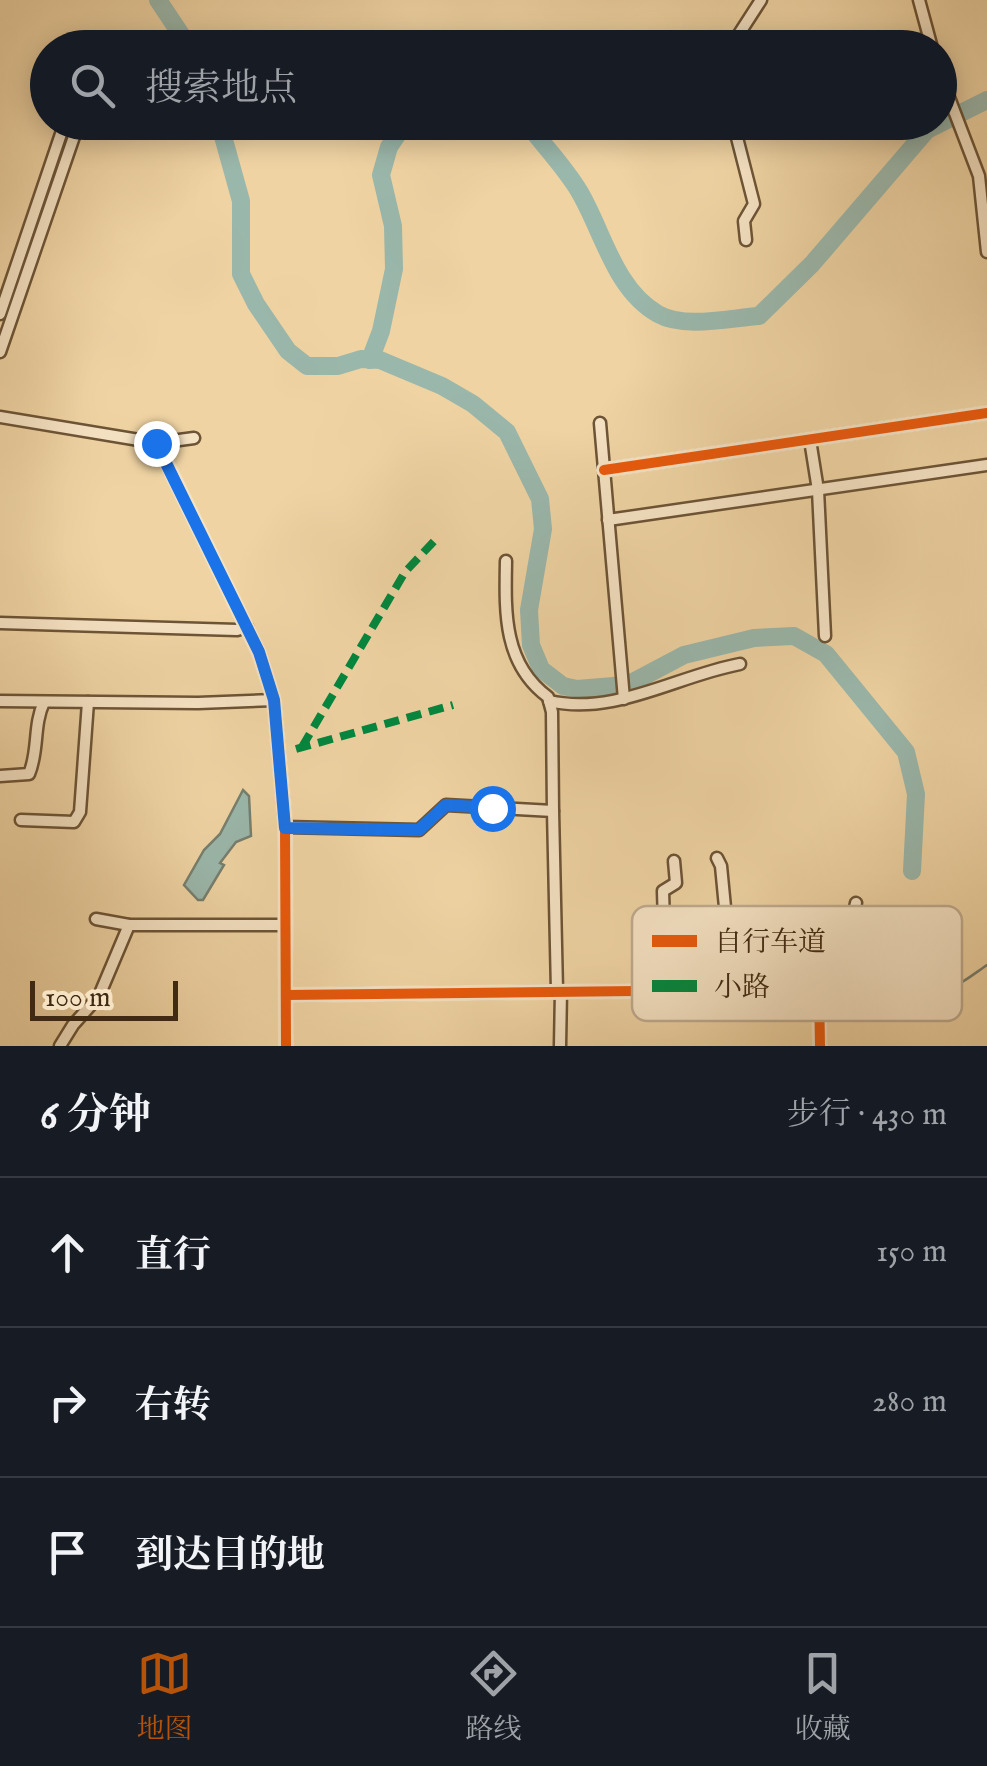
<!DOCTYPE html>
<html lang="zh">
<meta charset="utf-8">
<style>
:root{--surface:#171b24;--page:#242831;--text:#f1f3f6;--muted:#9ea1a6;--line:#363941;--accent:#b45309}
body{margin:0;font-family:"IM FELL English","Noto Serif SC",serif;background:var(--page);color:var(--text)}
.scale{position:absolute;left:30px;bottom:25px;width:148px;box-sizing:border-box;padding-left:10px;border:5px solid #412a12;border-top:0;font-size:28px;line-height:35px;white-space:nowrap;color:#412a12;-webkit-text-stroke:8px #f5e2c3;paint-order:stroke}
.stop{position:absolute;width:30px;height:30px;margin:-22px;border:8px solid #1a73e8;border-radius:50%;background:#fff}
.stop.end{background:#1a73e8;border-color:#fff;box-shadow:0 2px 10px #0008}
.list{margin:0;padding:0;list-style:none}
h2{display:flex;justify-content:space-between;align-items:center;height:130px;margin:0;padding:0 40px;font-size:42px}
h2 small{font-size:32px;font-weight:400;color:var(--muted)}
.list li{display:grid;grid-template-columns:65px 1fr auto;gap:30px;align-items:center;box-sizing:border-box;height:150px;padding:0 40px;border-top:2px solid var(--line)}
.list b{display:block;font-size:38px;white-space:nowrap}
.list em{font-size:32px;font-style:normal;color:var(--muted)}
.icon{flex:none;width:55px;height:55px;fill:none;stroke:currentColor;stroke-width:2;stroke-linecap:round;stroke-linejoin:round}
.map{position:relative;flex:none;width:987px;height:1046px;overflow:hidden}
.search{position:absolute;background:var(--surface);box-shadow:0 5px 25px #0003;left:30px;right:30px;top:30px;height:110px;display:flex;align-items:center;gap:25px;box-sizing:border-box;padding:0 35px;border-radius:55px;color:var(--muted);font-size:38px}
.sheet{height:580px;background:var(--surface)}
nav{display:flex;justify-content:space-around;align-items:center;box-sizing:border-box;height:140px;border-top:2px solid var(--line);background:var(--surface);font-size:28px;color:var(--muted)}
nav a{display:grid;justify-items:center;gap:5px}
nav .on{color:var(--accent)}
.map>svg:first-child{display:block}
.water{fill:#9ab7ab;stroke:#767f6e;stroke-width:2.5}
.lines{fill:none;stroke-linecap:round;stroke-linejoin:round}
.stream{stroke:#767f6e;stroke-width:2.5}
.river{stroke:#9ab7ab;stroke-width:18}
.minor-casing{stroke:#6c5436;stroke-width:15}
.minor{stroke:#f5e2c3;stroke-width:10}
.quiet{stroke:#00873e;stroke-width:8;stroke-dasharray:15 8;stroke-linecap:butt}
.cycleway-casing{stroke:#f5e2c3;stroke-width:16}
.cycleway{stroke:#e8590c;stroke-width:10}
.route{stroke:#1a73e8;stroke-width:12}
.key{fill:#f5e2c3;stroke:#bfab8e;stroke-width:2.5}
.key-label{font-size:28px;fill:#412a12}
</style>
<div class="map">
<svg width="987" height="1046" viewBox="0 0 987 1046">
<rect width="100%" height="100%" fill="#efd3a3"/>
<filter id="stains"><feTurbulence type="fractalNoise" baseFrequency=".002" numOctaves="4"/><feColorMatrix values="0 0 0 0 .2 0 0 0 0 .09 0 0 0 0 .02 0 0 0 .5 -.17"/></filter>
<radialGradient id="worn" r=".72"><stop offset=".6" stop-color="#630" stop-opacity="0"/><stop offset="1" stop-color="#630" stop-opacity=".3"/></radialGradient>
<polygon class="water" points="243,790 249,796 251,836 236,842 220,863 224,865 203,900 198,900 184,885 204,850 220,834"/>
<g class="lines">
<path class="stream" d="M 924,993 C 952,993 965,980 987,965"/>
<g class="river">
<polyline points="158,0 190,48"/>
<polyline points="219,122 241,201 241,274 256,304 288,351 307,366 338,366 361,359 380,360 442,386 473,404 507,432 540,499 543,529 529,610 531,645 541,669 563,686 577,689 614,686 633,682 684,655 754,638 794,636 826,654 906,752 916,794 912,871"/>
<path d="M 526,122 C 543,145 564,166 579,191 C 603,231 614,289 658,314 C 684,329 730,318 759,316 L 812,264 L 927,130 L 987,100"/>
<polyline points="370,360 381,331 394,269 393,226 381,175 389,147 406,122"/>
</g>
<g class="minor-casing">
<g id="minor">
<polyline points="919,0 932,48"/>
<polyline points="89,48 89,46"/>
<polyline points="104,48 105,43"/>
<polyline points="730,48 761,0"/>
<polyline points="940,74 979,176 987,252"/>
<polyline points="733,122 754,204 744,221 746,240"/>
<polyline points="0,314 65,122"/>
<polyline points="0,352 79,122"/>
<polyline points="0,417 157,443 194,438"/>
<polyline points="600,423 624,699"/>
<polyline points="810,440 818,490 825,636"/>
<polyline points="157,443 259,653 274,700 285,822 286,1046"/>
<polyline points="604,470 987,413"/>
<polyline points="608,520 987,465"/>
<path d="M 506,561 C 505,612 503,664 548,697 L 552,712 L 553,811"/>
<polyline points="0,623 237,630 247,627"/>
<polyline points="0,701 198,703 274,700"/>
<path d="M 549,701 C 615,716 676,676 740,664"/>
<path d="M 0,776 L 29,774 C 39,751 33,725 44,702"/>
<polyline points="21,820 74,822 80,812 88,702"/>
<polyline points="285,827 419,830 446,805 553,811 557,991"/>
<polyline points="717,858 721,866 733,990"/>
<polyline points="96,919 129,925 284,925"/>
<polyline points="819,989 837,973 844,958 856,903"/>
<polyline points="666,990 663,891 676,883 674,861"/>
<polyline points="286,995 819,989 820,1046"/>
<polyline points="60,1046 73,1025 99,996 129,925"/>
<polyline points="560,1046 561,991"/>
</g>
</g>
<use href="#minor" class="minor"/>
<g class="quiet">
<polyline points="302,747 405,572 437,538"/>
<polyline points="296,749 453,705"/>
</g>
<g class="cycleway-casing">
<g id="cycleway">
<polyline points="157,443 259,653 274,700 285,822 286,1046"/>
<polyline points="604,470 987,413"/>
<polyline points="286,995 819,989 820,1046"/>
</g>
</g>
<use href="#cycleway" class="cycleway"/>
</g>
<g class="lines">
<polyline class="route" points="156,443 259,652 274,700 285,828 419,830 446,805 492,808"/>
</g>
<rect x="632" y="906" width="330" height="115" rx="15" class="key"/>
<rect x="652" y="935" width="45" height="12" fill="#e8590c"/>
<rect x="652" y="980" width="45" height="12" fill="#00873e"/>
<g class="key-label">
<text x="714" y="951">自行车道</text>
<text x="714" y="996">小路</text>
</g>
<rect width="100%" height="100%" filter="url(#stains)"/>
<rect width="100%" height="100%" fill="url(#worn)"/>
</svg>
<div class="scale">100 m</div>
<div class="stop" style="left:492px;top:808px"></div>
<div class="stop end" style="left:156px;top:443px"></div>
<div class="search"><svg class="icon" aria-label="search" viewBox="0 0 24 24"><circle cx="10" cy="10" r="6"/><path d="M15 15l6 6"/></svg>搜索地点</div>
</div>
<section class="sheet">
<h2>6 分钟<small>步行 · 430 m</small></h2>
<ul class="list">
<li><svg class="icon" aria-label="ahead" viewBox="0 0 24 24"><path d="M12 20V5M6 11l6-6 6 6"/></svg><div><b>直行</b></div><em>150 m</em></li>
<li><svg class="icon" aria-label="right" viewBox="0 0 24 24"><path d="M7 20v-9h11M14 6l5 5-5 5"/></svg><div><b>右转</b></div><em>280 m</em></li>
<li><svg class="icon" aria-label="arrive" viewBox="0 0 24 24"><path d="M6 21V4h12l-3 4 3 4H6"/></svg><div><b>到达目的地</b></div></li>
</ul>
</section>
<nav>
<a class="on"><svg class="icon" aria-label="map" viewBox="0 0 24 24"><path d="M3 6l6-2 6 2 6-2v14l-6 2-6-2-6 2zM9 4v14M15 6v14"/></svg>地图</a>
<a><svg class="icon" aria-label="directions" viewBox="0 0 24 24"><path d="M12 3l9 9-9 9-9-9zM9 14v-3h6M13 9l2 2-2 2"/></svg>路线</a>
<a><svg class="icon" aria-label="saved" viewBox="0 0 24 24"><path d="M7 4h10v16l-5-4-5 4z"/></svg>收藏</a>
</nav>
